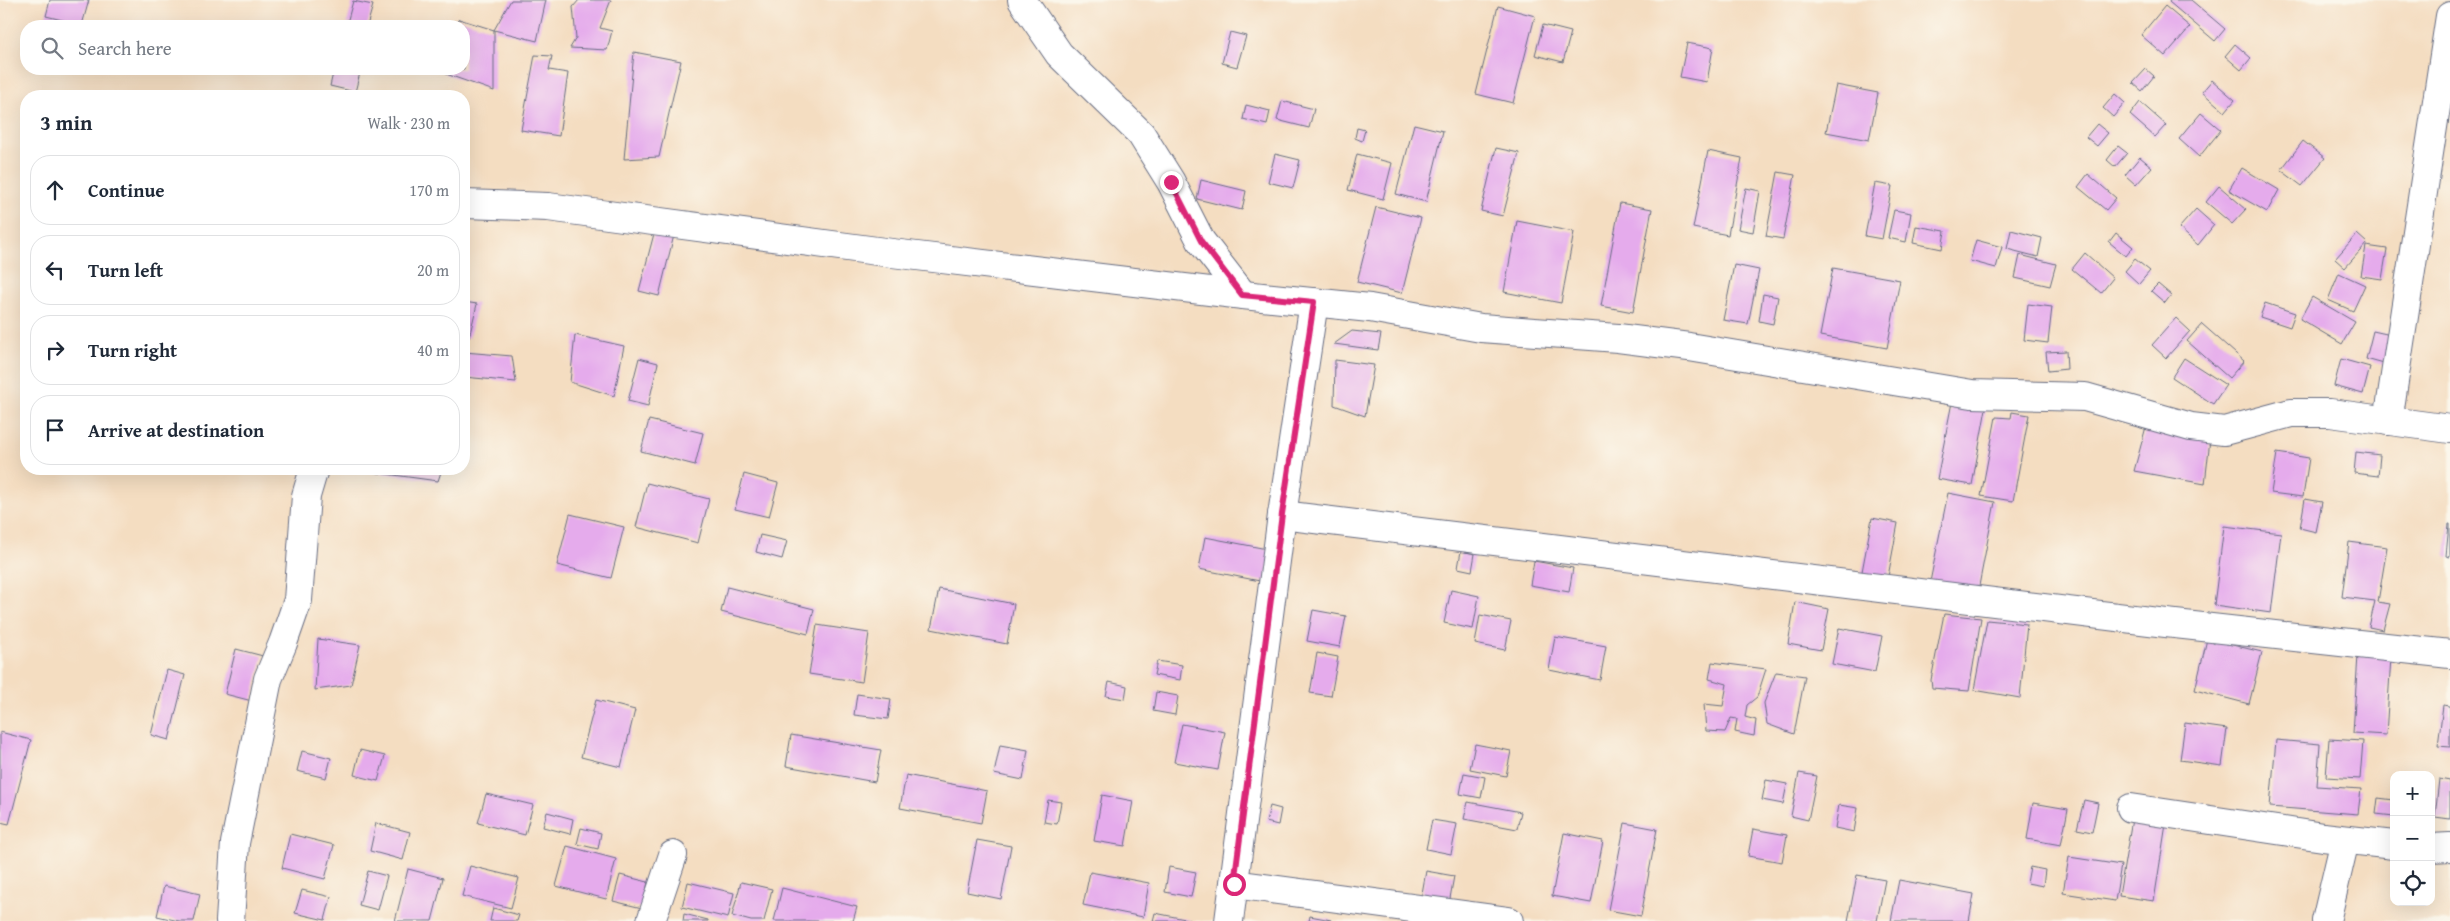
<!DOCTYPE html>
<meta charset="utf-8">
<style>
:root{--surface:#fff;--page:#f2f2f3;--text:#1f2937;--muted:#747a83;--line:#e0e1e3}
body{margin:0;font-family:"Gentium Book Plus",serif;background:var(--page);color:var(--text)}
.controls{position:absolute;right:15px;bottom:15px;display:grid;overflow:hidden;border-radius:10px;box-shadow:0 5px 20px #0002}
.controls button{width:45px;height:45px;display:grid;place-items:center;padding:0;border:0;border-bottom:1px solid var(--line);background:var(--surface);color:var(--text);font:25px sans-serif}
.stop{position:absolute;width:15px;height:15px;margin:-11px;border:4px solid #db2777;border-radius:50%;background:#fff}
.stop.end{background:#db2777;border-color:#fff;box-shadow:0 1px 5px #0008}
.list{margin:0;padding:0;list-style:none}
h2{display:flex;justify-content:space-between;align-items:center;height:65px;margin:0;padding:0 20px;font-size:21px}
h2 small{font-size:16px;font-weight:400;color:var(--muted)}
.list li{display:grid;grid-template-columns:32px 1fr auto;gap:15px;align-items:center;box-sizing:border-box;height:70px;margin:0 10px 10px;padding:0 10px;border:1px solid var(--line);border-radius:20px}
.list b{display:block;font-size:19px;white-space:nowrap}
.list em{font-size:16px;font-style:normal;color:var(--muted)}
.icon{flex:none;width:28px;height:28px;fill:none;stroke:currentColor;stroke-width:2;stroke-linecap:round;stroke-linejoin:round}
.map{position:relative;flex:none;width:2450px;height:921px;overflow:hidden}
.search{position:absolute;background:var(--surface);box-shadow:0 5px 20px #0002;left:20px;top:20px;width:450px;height:55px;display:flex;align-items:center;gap:12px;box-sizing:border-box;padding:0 18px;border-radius:20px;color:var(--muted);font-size:19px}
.panel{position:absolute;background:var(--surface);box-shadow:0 5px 20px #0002;left:20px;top:90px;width:450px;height:385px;border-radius:20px}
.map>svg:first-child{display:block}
.building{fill:#e5abec}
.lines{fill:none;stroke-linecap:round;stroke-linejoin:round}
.minor-casing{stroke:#676c81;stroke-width:30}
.minor{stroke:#fff;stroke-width:28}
.route{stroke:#db2777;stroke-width:6}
</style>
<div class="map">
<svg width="2450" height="921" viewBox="0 0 2450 921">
<rect width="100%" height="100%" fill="#fbf7ec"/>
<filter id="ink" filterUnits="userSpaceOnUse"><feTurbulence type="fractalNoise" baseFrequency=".02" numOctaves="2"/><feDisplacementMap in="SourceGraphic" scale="10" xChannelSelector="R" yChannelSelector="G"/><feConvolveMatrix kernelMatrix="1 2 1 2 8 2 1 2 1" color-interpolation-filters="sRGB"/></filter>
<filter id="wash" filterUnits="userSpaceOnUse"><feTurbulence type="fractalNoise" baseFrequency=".0096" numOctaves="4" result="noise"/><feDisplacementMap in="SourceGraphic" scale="20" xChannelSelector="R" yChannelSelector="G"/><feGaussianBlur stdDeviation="1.12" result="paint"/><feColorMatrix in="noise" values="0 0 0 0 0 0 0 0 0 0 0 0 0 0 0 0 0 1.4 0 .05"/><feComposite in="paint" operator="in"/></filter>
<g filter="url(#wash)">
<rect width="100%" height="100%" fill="#f4ddc1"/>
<g id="blocks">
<g class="building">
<polygon points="50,0 89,0 82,25 46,16"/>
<polygon points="511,0 546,0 537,41 494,30"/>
<polygon points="579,0 611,0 600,28 612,31 607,50 570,48 576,38 573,7"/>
<polygon points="2170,0 2191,0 2225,29 2215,41 2169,2"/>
<polygon points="353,1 373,5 367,26 347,23"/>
<polygon points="1498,6 1535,16 1513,103 1476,94"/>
<polygon points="2165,6 2190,27 2165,56 2141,35"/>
<polygon points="459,19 494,30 494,91 446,74 442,69 464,69 464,26 453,26"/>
<polygon points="1543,25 1571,32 1563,62 1535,55"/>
<polygon points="1230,32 1246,36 1237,67 1222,63"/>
<polygon points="1687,43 1713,48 1707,82 1680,77"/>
<polygon points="2235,44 2251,58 2241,70 2225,56"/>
<polygon points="634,52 681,61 659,157 624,159"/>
<polygon points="535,55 552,56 549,70 568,73 559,136 521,130"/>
<polygon points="334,69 361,69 355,92 330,86"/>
<polygon points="2146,69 2154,76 2142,91 2133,83"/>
<polygon points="2212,80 2235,100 2225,112 2202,92"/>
<polygon points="1836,85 1878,93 1869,140 1826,132"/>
<polygon points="2115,94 2125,103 2113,117 2103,108"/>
<polygon points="1282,101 1314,109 1309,128 1277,120"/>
<polygon points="2140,102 2166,125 2155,137 2130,115"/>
<polygon points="1246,105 1270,111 1267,125 1243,119"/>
<polygon points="2201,113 2221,130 2199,157 2179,139"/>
<polygon points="1414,124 1443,131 1426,202 1396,194"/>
<polygon points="2097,124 2108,133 2097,146 2086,137"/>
<polygon points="1357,128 1365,130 1362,141 1355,138"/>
<polygon points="2303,141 2325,158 2302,186 2281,170"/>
<polygon points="2118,146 2127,153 2115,167 2107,160"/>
<polygon points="1496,148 1519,153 1503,216 1481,211"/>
<polygon points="1708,151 1742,158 1728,235 1693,228"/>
<polygon points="1275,154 1300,160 1293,188 1268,182"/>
<polygon points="1357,154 1392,163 1383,199 1348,190"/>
<polygon points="2140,157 2152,167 2136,185 2125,175"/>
<polygon points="2242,168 2279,190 2267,212 2229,190"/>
<polygon points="1778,172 1795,175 1783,239 1766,236"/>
<polygon points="2088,174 2116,198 2106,210 2078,187"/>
<polygon points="1201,180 1246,191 1242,210 1197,199"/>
<polygon points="1875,183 1892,186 1882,239 1865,236"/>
<polygon points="2219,186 2246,209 2232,224 2206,202"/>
<polygon points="1746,188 1760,191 1753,232 1738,229"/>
<polygon points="1620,203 1652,209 1633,312 1601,306"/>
<polygon points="1376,207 1421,218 1402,293 1357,282"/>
<polygon points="2196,209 2214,225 2198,245 2179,228"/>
<polygon points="1894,210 1911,213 1906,242 1888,238"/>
<polygon points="1517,221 1574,232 1561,303 1504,292"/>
<polygon points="656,226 675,231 659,296 639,291"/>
<polygon points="1916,226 1945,231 1942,249 1913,243"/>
<polygon points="2011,230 2042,238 2038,257 2007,249"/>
<polygon points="2116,233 2133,247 2126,256 2109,242"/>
<polygon points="2357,234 2367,243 2345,268 2335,259"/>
<polygon points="1976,240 2002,247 1996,268 1970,261"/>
<polygon points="2366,246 2387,249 2382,279 2361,276"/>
<polygon points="2085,253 2113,278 2101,293 2072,269"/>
<polygon points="2020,255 2056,264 2050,286 2015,278"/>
<polygon points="2135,259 2150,271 2139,284 2125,271"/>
<polygon points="1734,265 1759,270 1748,324 1723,320"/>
<polygon points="1833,268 1900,280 1887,348 1820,336"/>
<polygon points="2339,273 2365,285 2353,311 2328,300"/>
<polygon points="2158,284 2171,295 2165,303 2151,291"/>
<polygon points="1763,294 1778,297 1773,324 1759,321"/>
<polygon points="2312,297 2355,322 2342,344 2300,319"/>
<polygon points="464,302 477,304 469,338 464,338"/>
<polygon points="2265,303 2295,313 2290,327 2260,317"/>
<polygon points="2028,304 2052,307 2048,343 2024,340"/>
<polygon points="2176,318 2190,331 2166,358 2152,345"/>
<polygon points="2202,324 2244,361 2229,378 2187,341"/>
<polygon points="1352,331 1381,334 1378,350 1334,344"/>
<polygon points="2373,331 2391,335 2384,364 2366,359"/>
<polygon points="575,335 624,346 614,396 570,382"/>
<polygon points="2066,351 2067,369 2048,371 2046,352"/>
<polygon points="464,352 512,356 516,382 464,377"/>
<polygon points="639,358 658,363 648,406 628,401"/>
<polygon points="2184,358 2226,385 2213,404 2172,377"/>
<polygon points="2341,359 2370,367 2363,394 2334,386"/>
<polygon points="1335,360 1374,365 1365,416 1334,405"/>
<polygon points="1953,397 1987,403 1972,485 1937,479"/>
<polygon points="2012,412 2029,415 2013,501 1981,496 1996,417 2011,418"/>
<polygon points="649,420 703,433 695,465 641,451"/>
<polygon points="2147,423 2210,439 2205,484 2134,471"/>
<polygon points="2356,452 2380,455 2378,476 2354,473"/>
<polygon points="2277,453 2309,458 2303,497 2271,493"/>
<polygon points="364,469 442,469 438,481 364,471"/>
<polygon points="744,474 778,483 769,517 735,509"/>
<polygon points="647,483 709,499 698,543 636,527"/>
<polygon points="1948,493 1995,502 1978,591 1930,582"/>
<polygon points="2305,499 2322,502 2316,532 2300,528"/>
<polygon points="570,514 624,527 611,578 557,565"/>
<polygon points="1872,518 1898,523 1887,582 1861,577"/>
<polygon points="2449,524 2450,524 2450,557 2446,556"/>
<polygon points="2224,526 2281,533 2271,613 2214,605"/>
<polygon points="760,535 787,541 782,559 756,552"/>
<polygon points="1205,537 1272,550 1265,582 1199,569"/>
<polygon points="2349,542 2387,547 2378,602 2390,604 2383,630 2369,627 2375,601 2342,597"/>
<polygon points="1461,551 1475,554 1472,571 1458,568"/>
<polygon points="1534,561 1573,568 1569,592 1530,585"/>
<polygon points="727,587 814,609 808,634 721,612"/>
<polygon points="939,589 1014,604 1007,644 931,629"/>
<polygon points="1451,590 1479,596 1473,629 1444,623"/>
<polygon points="1795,602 1829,609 1821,650 1788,644"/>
<polygon points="1313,610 1346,616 1340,647 1307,641"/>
<polygon points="1944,614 1981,618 1969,691 1932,688 1931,680"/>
<polygon points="1480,615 1511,621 1505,650 1475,644"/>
<polygon points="1987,620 2027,624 2020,698 1974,690"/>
<polygon points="817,625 869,633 862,682 809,674"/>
<polygon points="1839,628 1882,636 1875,672 1832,664"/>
<polygon points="1555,637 1606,646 1600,680 1549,670"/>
<polygon points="318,639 360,645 351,685 315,690"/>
<polygon points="2207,639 2262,652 2249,704 2195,690"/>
<polygon points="236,649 263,656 252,701 225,694"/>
<polygon points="1317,653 1338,657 1331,696 1310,693"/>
<polygon points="2358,655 2391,657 2386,735 2353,733"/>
<polygon points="1157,661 1182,665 1180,680 1154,675"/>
<polygon points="1712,662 1766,669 1757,697 1747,705 1745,717 1756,720 1754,736 1735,732 1737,719 1731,718 1725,732 1706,731 1704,704 1723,706 1727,684 1709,679"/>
<polygon points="167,670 185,675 169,740 151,735"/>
<polygon points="1776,672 1805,676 1794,734 1767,724 1764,703"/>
<polygon points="1109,682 1127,686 1125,699 1106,696"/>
<polygon points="1156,692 1178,696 1175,715 1153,711"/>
<polygon points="857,694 891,699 888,719 854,715"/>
<polygon points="596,700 635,710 621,767 581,757"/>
<polygon points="2443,705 2450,706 2450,747 2438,746"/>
<polygon points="2185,723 2227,729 2222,766 2180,760"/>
<polygon points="1182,724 1225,732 1218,770 1174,762"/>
<polygon points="0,732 31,740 9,824 0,822"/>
<polygon points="791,735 881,750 875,782 786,766"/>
<polygon points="2329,739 2363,741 2360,779 2326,777"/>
<polygon points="2276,740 2320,744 2317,786 2361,789 2358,814 2270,807"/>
<polygon points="1475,744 1511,751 1506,776 1470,769"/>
<polygon points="1000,745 1028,750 1023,780 994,774"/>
<polygon points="360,750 385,756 378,781 354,775"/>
<polygon points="302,751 331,758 326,778 297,771"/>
<polygon points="1464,773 1485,777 1481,798 1460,794"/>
<polygon points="1799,773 1817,776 1808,820 1791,816"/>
<polygon points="906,775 987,791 981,823 900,808"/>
<polygon points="2439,779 2450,781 2450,819 2435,817"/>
<polygon points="1766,780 1787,784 1783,804 1762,800"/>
<polygon points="486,794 533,805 525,835 478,823"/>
<polygon points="1102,795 1133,801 1125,846 1094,841"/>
<polygon points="2378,798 2394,800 2394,816 2376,814"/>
<polygon points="1048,800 1061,802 1057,824 1044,822"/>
<polygon points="2084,800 2098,803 2092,832 2077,829"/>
<polygon points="1468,802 1521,812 1517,829 1464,819"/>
<polygon points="2033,803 2068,809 2061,845 2027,839"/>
<polygon points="1839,805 1858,808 1854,832 1835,828"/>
<polygon points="1270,806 1281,809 1278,825 1266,822"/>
<polygon points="547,812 573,819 570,834 543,827"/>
<polygon points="2132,819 2166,824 2154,901 2119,896"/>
<polygon points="1432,820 1457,824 1451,854 1426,849"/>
<polygon points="376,823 410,832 403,860 370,851"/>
<polygon points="1625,823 1657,829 1641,916 1608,910"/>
<polygon points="581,828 601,833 598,849 577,844"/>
<polygon points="1753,829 1787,835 1782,862 1748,856"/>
<polygon points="1564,833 1603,841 1591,903 1552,896"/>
<polygon points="290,834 334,845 325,879 282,868"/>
<polygon points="977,840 1011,846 1001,899 967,892"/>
<polygon points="567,846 616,859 606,899 556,886"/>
<polygon points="2069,857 2121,865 2115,901 2063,893"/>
<polygon points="470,866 519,878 511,908 462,896"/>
<polygon points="1169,867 1196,872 1191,897 1165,892"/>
<polygon points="2030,867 2045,870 2043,886 2027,883"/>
<polygon points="408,869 443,878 432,921 395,921"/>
<polygon points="368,871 387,876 378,910 359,905"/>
<polygon points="1426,871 1454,876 1449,904 1421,899"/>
<polygon points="1090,872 1149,883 1143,917 1083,905"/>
<polygon points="620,875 648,882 642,908 613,901"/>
<polygon points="1857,875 1885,880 1877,921 1848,921"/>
<polygon points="1899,880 1974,894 1969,921 1891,921"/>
<polygon points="688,882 734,893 728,918 682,907"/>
<polygon points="741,882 772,889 764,921 751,921 732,916"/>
<polygon points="164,886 200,894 194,921 179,921 157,916"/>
<polygon points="782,888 857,907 853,921 774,921"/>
<polygon points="302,890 331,897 325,920 295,913"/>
<polygon points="493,908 519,915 517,921 490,921"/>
<polygon points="1155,913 1190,920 1189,921 1153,921"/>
<polygon points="684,914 708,920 708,921 683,921"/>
<polygon points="1310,916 1331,920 1331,921 1309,921"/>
</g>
</g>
</g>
<g filter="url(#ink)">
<use href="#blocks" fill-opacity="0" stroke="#676c81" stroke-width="1"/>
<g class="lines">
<g class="minor-casing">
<g id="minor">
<polyline points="1022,0 1059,54 1141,134 1171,182 1201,241 1243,295"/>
<polyline points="464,204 548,207 892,253 1243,295 1370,308 1481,328 1618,338 1689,347 1972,394 2085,397 2191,427 2224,431 2291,413 2330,413 2450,429"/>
<polyline points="2388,421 2450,16"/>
<polyline points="1282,515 2166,623 2450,654"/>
<polyline points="2131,808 2323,837 2394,845"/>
<polyline points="2431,848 2450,847"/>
<polyline points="1234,884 1509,921"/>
<polyline points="230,921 235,843 268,679 283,643 298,600 306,496 314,469"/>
<polyline points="651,921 673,855"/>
<polyline points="1229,921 1282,515 1314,302"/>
<polyline points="2326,921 2345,840"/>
</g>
</g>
<use href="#minor" class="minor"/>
</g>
</g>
<g class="lines" filter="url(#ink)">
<polyline class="route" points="1171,182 1201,241 1242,295 1314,302 1282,514 1234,884"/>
</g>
</svg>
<div class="controls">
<button>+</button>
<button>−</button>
<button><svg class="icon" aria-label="locate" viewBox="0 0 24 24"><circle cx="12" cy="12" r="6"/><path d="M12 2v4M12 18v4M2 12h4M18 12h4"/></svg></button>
</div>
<div class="stop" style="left:1234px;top:884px"></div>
<div class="stop end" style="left:1171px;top:182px"></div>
<div class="search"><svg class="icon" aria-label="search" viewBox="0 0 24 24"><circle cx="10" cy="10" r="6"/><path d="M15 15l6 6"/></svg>Search here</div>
<section class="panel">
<h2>3 min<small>Walk · 230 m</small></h2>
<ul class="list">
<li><svg class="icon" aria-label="ahead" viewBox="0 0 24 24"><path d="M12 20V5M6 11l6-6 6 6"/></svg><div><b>Continue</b></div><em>170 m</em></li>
<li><svg class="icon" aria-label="left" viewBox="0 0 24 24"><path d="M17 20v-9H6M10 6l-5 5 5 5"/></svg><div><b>Turn left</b></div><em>20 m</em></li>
<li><svg class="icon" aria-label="right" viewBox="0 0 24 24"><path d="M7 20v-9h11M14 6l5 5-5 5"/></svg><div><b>Turn right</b></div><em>40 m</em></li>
<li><svg class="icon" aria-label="arrive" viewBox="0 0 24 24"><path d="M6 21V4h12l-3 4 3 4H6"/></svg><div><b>Arrive at destination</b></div></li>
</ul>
</section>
</div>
